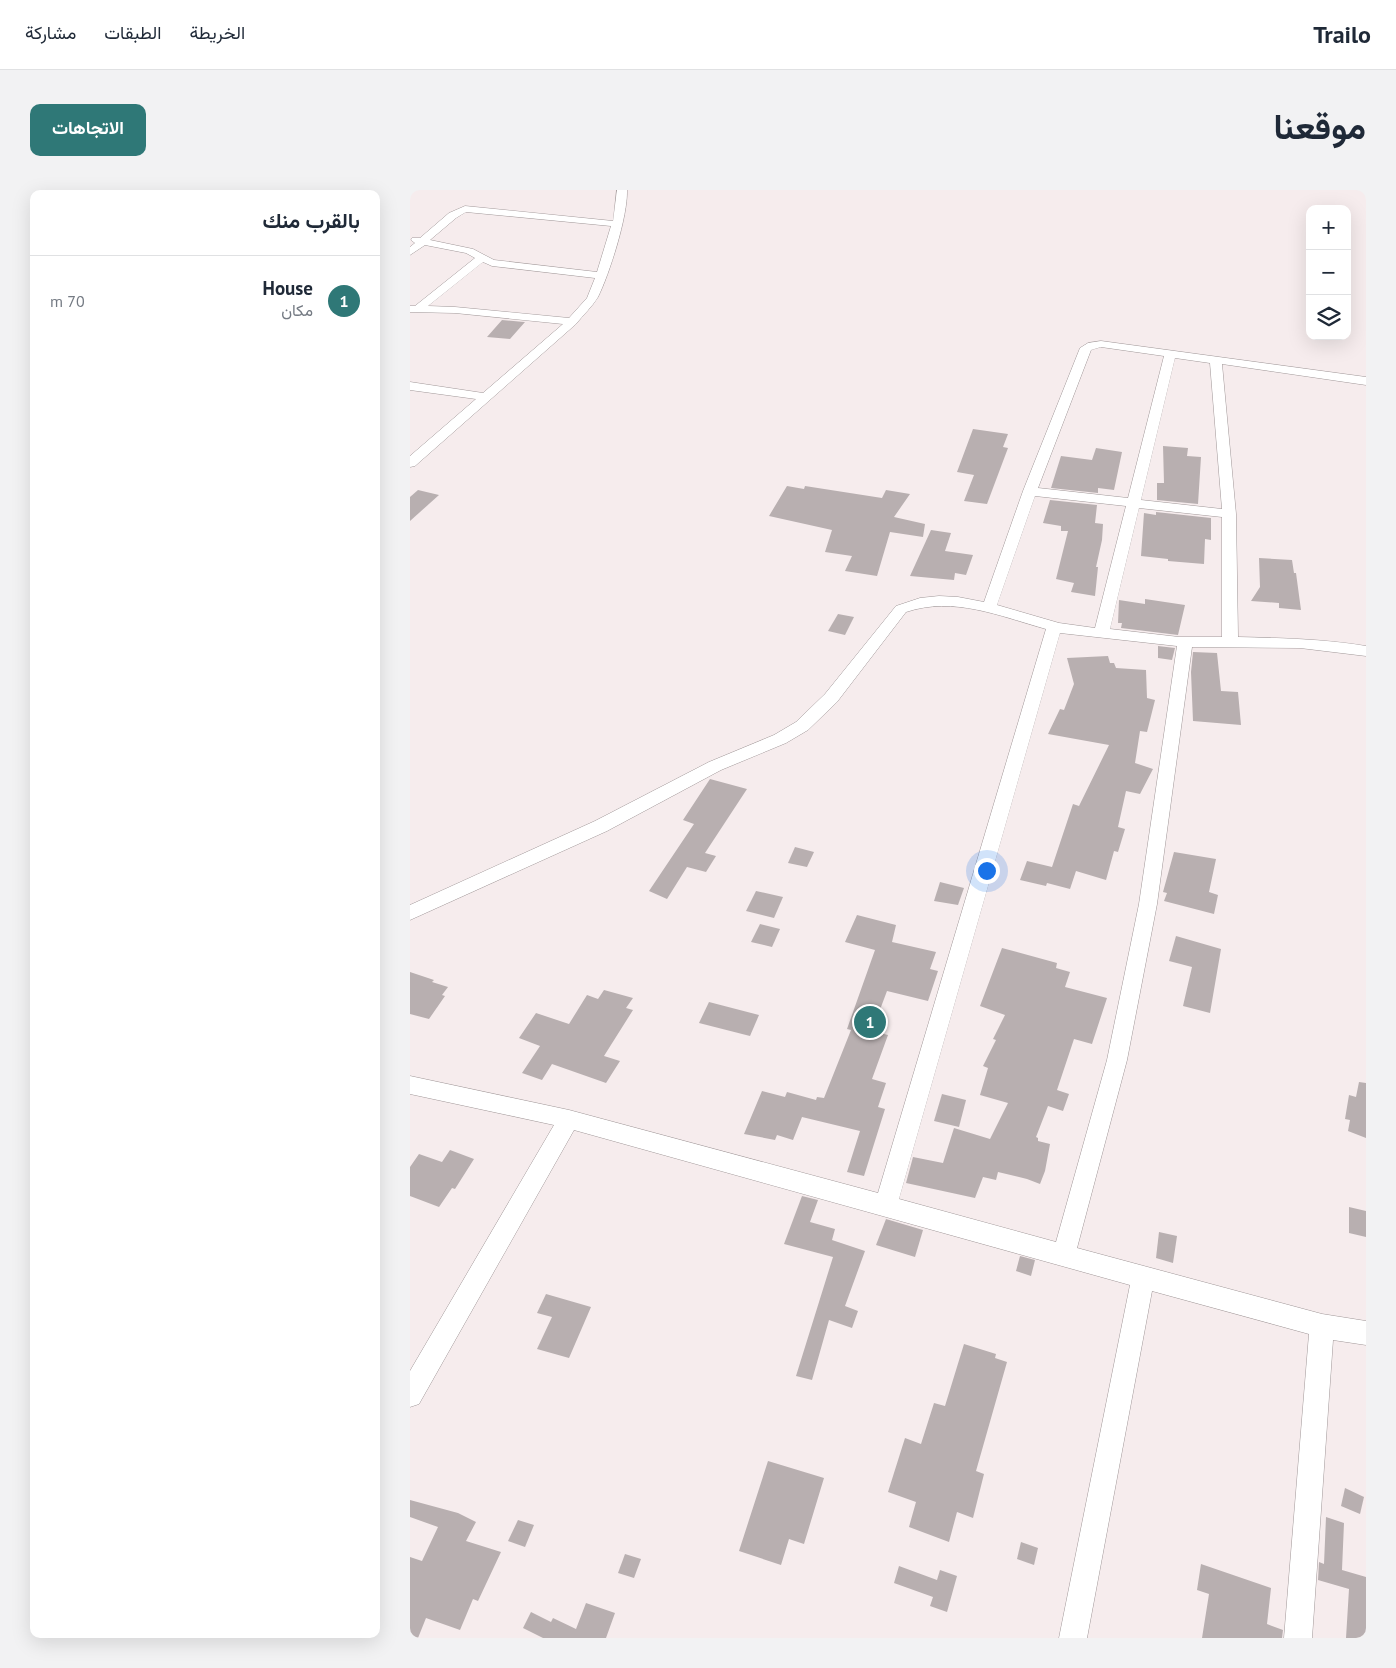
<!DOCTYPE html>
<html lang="ar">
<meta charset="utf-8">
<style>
:root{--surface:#fff;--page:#f2f2f3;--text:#1f2937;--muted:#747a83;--line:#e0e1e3;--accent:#2f7877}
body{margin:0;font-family:"PT Sans",Vazirmatn,sans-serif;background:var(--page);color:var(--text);direction:rtl}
.controls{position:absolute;right:15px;top:15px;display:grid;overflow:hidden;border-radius:10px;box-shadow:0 5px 20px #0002}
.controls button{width:45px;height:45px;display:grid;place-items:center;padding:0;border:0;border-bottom:1px solid var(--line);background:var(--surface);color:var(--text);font:25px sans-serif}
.you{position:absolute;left:576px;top:680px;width:18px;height:18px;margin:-12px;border:4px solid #fff;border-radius:50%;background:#1a73e8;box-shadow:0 0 0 8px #1a73e833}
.badge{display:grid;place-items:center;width:32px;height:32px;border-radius:50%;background:var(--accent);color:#fff;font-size:16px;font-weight:700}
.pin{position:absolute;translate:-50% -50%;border:2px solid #fff;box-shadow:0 1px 5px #0006}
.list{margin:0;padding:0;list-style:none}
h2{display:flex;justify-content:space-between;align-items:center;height:65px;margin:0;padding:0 20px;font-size:21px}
h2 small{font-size:16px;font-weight:400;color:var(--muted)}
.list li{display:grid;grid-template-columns:32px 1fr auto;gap:15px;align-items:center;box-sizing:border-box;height:90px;padding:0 20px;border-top:1px solid var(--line)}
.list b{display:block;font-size:19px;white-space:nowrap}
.list p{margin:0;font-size:16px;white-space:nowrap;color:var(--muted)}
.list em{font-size:16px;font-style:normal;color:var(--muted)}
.icon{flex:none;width:28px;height:28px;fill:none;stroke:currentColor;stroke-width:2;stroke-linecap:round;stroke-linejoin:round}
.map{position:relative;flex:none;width:956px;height:1448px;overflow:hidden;direction:ltr;border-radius:10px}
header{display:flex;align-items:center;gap:30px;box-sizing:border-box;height:70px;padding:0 25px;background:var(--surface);border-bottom:1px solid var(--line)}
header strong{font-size:24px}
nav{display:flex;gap:28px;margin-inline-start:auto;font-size:18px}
.intro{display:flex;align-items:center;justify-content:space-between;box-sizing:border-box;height:120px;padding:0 30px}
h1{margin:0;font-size:35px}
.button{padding:12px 22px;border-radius:10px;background:var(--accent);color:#fff;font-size:18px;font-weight:700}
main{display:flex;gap:30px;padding:0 30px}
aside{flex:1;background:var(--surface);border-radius:10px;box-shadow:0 5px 20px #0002}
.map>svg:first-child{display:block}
.building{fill:#b8afb0}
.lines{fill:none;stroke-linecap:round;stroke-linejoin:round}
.street-casing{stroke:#a09798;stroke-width:1}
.street{fill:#fff;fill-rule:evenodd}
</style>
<header>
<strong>Trailo</strong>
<nav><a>الخريطة</a><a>الطبقات</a><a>مشاركة</a></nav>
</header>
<div class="intro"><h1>موقعنا</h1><a class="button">الاتجاهات</a></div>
<main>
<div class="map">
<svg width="956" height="1448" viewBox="0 0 956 1448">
<rect width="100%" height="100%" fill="#f6eced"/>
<g class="building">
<polygon points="92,130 114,132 115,132 100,149 77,147"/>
<polygon points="563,239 598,244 593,257 598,258 577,314 554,311 564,285 547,282"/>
<polygon points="753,256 778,258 777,266 791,267 788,314 747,310 747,293 754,293"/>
<polygon points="686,258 712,262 704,300 688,298 688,303 641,298 651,266 682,270"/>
<polygon points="377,296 394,299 395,296 472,308 476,300 500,304 484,327 515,334 513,347 480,342 467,386 435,381 442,366 415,362 422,340 359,326"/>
<polygon points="8,300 29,305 0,331 0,307"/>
<polygon points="640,310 687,315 685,333 693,334 692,350 686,377 688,377 685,406 661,402 664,393 646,389 658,341 651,341 651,336 633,333"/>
<polygon points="746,322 801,328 801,350 795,349 794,374 758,371 758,369 731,366 734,323 746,325"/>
<polygon points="521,340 541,343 535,361 563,365 556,385 545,383 544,390 500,386"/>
<polygon points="849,368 882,370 884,383 886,383 891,420 869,418 869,413 841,411 850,397"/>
<polygon points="735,409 775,415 768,445 711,438 712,433 708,433 709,410 735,414"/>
<polygon points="428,424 444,427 435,445 418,441"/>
<polygon points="748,456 765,458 762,470 748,468"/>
<polygon points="783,462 807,463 811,501 828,502 831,535 783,531 781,482"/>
<polygon points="698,466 700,473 704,473 706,478 736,480 737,508 745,510 737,542 730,541 725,573 743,579 730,604 716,601 708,637 715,639 708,662 704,661 696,690 666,681 660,699 637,693 636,696 610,690 617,671 642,677 663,614 669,616 699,555 638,544 650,519 654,520 664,494 657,468"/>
<polygon points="300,589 337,599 295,663 306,666 296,682 277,677 257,709 239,701 284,634 273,630"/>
<polygon points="385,657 404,662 397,677 378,673"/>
<polygon points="764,662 806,669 799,702 808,705 804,724 754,711 757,703 753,702"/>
<polygon points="530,692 554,698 548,715 524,711"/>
<polygon points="346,701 373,707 364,728 336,721"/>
<polygon points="447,725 486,735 482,752 526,762 520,779 528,781 518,811 477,801 462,841 478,845 462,889 476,893 468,917 475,919 454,986 437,982 450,941 392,927 383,950 367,945 365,950 334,944 352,901 375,907 377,902 406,910 407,907 414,908 441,840 437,839 465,760 435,752"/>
<polygon points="350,734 370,739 362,757 341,752"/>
<polygon points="766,746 811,759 800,823 773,816 782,777 759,771"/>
<polygon points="592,758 647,773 646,778 660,782 655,797 697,808 682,854 664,849 647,900 659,904 653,921 638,916 626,947 628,948 628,951 640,954 635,981 630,994 617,989 588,982 586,990 573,987 565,1008 496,993 503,967 533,973 544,938 580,949 598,913 570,905 578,878 573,876 586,850 583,849 595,825 570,816"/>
<polygon points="0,782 24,790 22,792 38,797 32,805 35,806 19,829 0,824"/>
<polygon points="194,800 223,808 216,818 223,820 194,866 210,871 196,893 142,874 132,890 112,883 130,856 109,848 126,823 159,834 177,805 188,809"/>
<polygon points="299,812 349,825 340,846 289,833"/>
<polygon points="949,892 956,893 956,948 938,941 940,930 935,929 939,905 946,907"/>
<polygon points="532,904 556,910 549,937 524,931"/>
<polygon points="40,960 64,969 45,999 42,998 29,1017 0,1006 0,977 9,964 32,972"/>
<polygon points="392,1006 408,1010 400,1032 425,1039 422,1050 455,1061 435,1116 448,1121 442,1138 419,1130 402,1190 386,1186 423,1067 374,1054"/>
<polygon points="939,1017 956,1021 956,1047 939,1043"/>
<polygon points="476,1029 513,1040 505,1067 466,1055"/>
<polygon points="749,1042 767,1046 763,1073 746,1068"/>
<polygon points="610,1066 625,1070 621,1086 606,1081"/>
<polygon points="136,1104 181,1117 159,1168 127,1159 142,1127 127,1123"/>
<polygon points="554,1154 586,1164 585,1168 597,1172 566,1281 574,1284 563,1328 547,1322 539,1352 499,1337 506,1312 478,1302 495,1248 511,1254 524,1213 535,1216"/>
<polygon points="358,1271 414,1288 394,1354 379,1349 371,1375 329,1361"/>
<polygon points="935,1298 954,1307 950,1324 931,1316"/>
<polygon points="0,1310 48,1323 66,1332 56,1351 91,1362 68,1411 63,1409 50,1440 16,1428 8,1448 0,1448 0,1367 12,1371 28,1337 0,1327"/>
<polygon points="916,1327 934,1333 932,1380 956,1387 956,1448 936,1448 939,1399 908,1390 909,1372 914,1374"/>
<polygon points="108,1330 124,1335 115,1357 98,1351"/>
<polygon points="611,1352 628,1358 624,1375 607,1369"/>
<polygon points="215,1364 231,1369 224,1388 208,1383"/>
<polygon points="791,1374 861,1398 857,1434 873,1440 872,1448 792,1448 799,1404 787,1400"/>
<polygon points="489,1376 527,1390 530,1380 547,1386 537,1422 520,1416 523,1407 484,1393"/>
<polygon points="176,1413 205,1423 196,1448 133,1448 113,1438 121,1422 141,1432 143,1428 166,1439"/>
</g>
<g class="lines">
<g class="street-casing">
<g id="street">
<path d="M 207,0 L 217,0 C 218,26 199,85 188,107 C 182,117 173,125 166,134 L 5,276 L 0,277 L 0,266 L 66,209 L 0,200 L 0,192 L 73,203 L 153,134 L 45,123 L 0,122 L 0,116 L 5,116 L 65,68 L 56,63 L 15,55 L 0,65 L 0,57 L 5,53 L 1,50 L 2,48 L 10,48 L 39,23 L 55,16 L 203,31 ZM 56,22 L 201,36 L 187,82 L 84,70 L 63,59 L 20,50 L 46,28 ZM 73,72 L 82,76 L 185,88 L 177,108 L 159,128 L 45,117 L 18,116 Z"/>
<path d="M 691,151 L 956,187 L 956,195 L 812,174 L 826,324 L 828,447 C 871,448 913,449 956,456 L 956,466 L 890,458 L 782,457 L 747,714 L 717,870 L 667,1058 L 912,1124 L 956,1131 L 956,1155 L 923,1150 L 902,1448 L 874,1448 L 899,1144 L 742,1101 L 677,1448 L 649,1448 L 720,1095 L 164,940 L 9,1214 L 0,1217 L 0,1181 L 144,935 L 0,904 L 0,886 L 159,920 L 468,1003 L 636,439 C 589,426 544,406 496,422 L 427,512 L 398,540 L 376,553 L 311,580 L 197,641 L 0,730 L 0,715 L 185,631 L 299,572 L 364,545 L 386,532 L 415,504 L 486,416 L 510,408 L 529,406 L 548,407 L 574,412 L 613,301 L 670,158 L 678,153 ZM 691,157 L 754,166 L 718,308 L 628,298 L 681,160 ZM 765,168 L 800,173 L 812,319 L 731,310 ZM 625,306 L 716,316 L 685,438 L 649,433 L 587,415 ZM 729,318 L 812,327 L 812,447 L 769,447 L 700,439 ZM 650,443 L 767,456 L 729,714 L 697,870 L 646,1052 L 489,1009 Z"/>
</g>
</g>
<use href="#street" class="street"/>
</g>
</svg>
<div class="controls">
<button>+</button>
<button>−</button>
<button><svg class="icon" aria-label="layers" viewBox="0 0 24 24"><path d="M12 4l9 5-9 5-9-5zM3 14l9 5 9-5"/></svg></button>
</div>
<div class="you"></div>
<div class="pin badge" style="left:460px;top:832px">1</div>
</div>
<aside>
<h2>بالقرب منك<small></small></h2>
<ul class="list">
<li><span class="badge">1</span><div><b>House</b><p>مكان</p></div><em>70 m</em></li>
</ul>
</aside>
</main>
